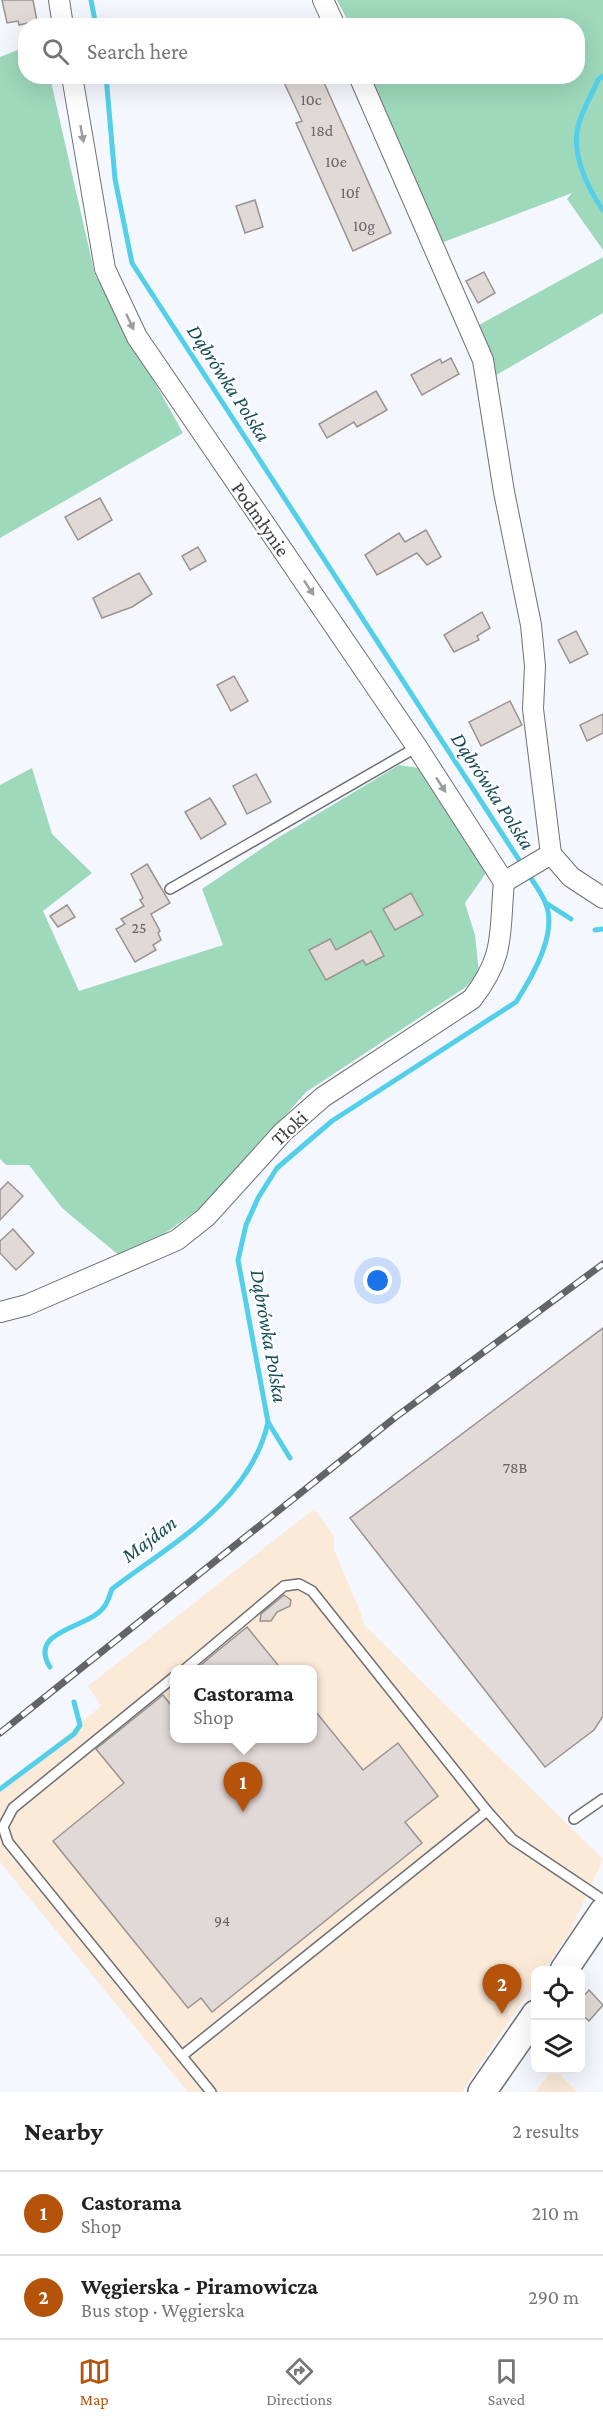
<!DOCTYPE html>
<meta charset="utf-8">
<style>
:root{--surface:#fff;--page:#f2f2f2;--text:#222;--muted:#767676;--line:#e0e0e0;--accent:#b45309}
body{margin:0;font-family:"Crimson Pro",serif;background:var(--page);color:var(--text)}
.controls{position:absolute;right:18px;bottom:18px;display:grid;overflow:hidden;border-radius:12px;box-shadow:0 6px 24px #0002}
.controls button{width:54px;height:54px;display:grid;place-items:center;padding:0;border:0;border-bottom:2px solid var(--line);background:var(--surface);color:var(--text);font:30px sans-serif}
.you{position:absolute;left:378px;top:1281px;width:21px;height:21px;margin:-15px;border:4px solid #fff;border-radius:50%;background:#1a73e8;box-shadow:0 0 0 9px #1a73e833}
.badge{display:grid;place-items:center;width:39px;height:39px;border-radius:50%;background:var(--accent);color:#fff;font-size:20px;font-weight:700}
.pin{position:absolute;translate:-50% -50px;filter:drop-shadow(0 2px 3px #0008)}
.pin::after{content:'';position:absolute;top:32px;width:21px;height:18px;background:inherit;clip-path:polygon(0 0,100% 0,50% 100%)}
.popup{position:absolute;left:170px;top:1665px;width:147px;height:78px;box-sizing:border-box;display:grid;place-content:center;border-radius:12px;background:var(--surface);filter:drop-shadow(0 2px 4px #0005);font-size:20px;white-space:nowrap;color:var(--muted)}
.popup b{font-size:22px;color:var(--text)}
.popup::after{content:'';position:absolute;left:50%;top:100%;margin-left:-12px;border:12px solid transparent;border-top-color:var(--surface)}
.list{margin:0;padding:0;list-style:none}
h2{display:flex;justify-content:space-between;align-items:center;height:78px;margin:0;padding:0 24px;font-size:26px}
h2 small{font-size:20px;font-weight:400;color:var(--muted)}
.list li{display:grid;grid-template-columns:39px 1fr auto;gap:18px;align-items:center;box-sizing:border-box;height:84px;padding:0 24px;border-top:2px solid var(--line)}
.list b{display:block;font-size:22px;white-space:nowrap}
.list p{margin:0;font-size:20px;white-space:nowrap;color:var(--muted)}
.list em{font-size:20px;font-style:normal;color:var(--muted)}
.icon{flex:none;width:33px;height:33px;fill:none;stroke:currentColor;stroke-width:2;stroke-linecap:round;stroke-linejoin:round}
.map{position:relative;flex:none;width:603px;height:2092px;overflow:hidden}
.search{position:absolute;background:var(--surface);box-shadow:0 6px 24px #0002;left:18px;right:18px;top:18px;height:66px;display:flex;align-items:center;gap:15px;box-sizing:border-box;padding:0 21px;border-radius:24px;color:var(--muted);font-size:22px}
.sheet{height:246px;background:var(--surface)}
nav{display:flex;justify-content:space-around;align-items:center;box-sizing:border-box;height:84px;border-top:2px solid var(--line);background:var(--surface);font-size:16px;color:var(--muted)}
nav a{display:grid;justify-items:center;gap:3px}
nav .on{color:var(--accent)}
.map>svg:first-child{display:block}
.commercial{fill:#fbead8;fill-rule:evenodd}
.green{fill:#9ed9bc}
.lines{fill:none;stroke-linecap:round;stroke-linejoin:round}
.stream{stroke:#53cfe9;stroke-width:5}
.building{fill:#e1d9d6;stroke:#9b9390;stroke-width:1.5}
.lane-casing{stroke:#6e7076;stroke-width:12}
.street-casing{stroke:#6e7076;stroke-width:22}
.secondary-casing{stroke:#6e7076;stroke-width:30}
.lane{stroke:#fff;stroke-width:9}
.street{stroke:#fff;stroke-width:20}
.secondary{stroke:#fff;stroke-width:27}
.rail-casing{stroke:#636468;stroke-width:7}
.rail{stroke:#fff;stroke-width:4.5;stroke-dasharray:14;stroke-linecap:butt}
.oneway{fill:#9c9d9e}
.labels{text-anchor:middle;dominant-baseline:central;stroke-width:4.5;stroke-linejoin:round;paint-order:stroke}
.number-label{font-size:16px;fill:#646264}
.street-label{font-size:20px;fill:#3a3b3e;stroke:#fff}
.water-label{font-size:21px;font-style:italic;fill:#174d58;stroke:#fff}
</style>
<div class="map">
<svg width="603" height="2092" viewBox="0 0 603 2092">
<rect width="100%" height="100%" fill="#f4f7fe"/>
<g class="commercial">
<path d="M 314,1509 L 334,1536 L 334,1550 L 360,1611 L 364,1625 L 603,1859 L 570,1932 L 544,1970 L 536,1970 L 535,1983 L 462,2092 L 188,2092 L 0,1862 L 0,1790 L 101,1706 L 88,1686 ZM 174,1670 L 312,1670 L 312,1738 L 174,1738 Z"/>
<polygon points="552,2070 555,2070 577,2092 535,2092"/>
</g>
<g class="green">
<polygon points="337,0 603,0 603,250 567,199 572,193 436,245 371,77 578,76 578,26 350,25"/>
<polygon points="25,47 26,76 50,77 95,275 183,433 0,538 0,57"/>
<polygon points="603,257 603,313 493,377 477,326"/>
<polygon points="399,765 419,768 486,873 465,903 475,935 479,972 466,987 306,1092 210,1201 157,1239 121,1257 62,1208 29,1165 6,1165 0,1159 0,785 32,768 52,834 92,873 43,911 79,991 223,945 202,889 276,839"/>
</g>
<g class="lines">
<g class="stream">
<polyline points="91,0 96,26"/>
<polyline points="106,76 115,179 132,263 523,866"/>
<path d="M 603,76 L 598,80 C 592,95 581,112 578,127 C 571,154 588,189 603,210"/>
<polyline points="546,903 571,919"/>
<polyline points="595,930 603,929"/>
<path d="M 290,1458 L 268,1422 L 238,1260 L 246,1225 L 258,1198 L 277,1168 L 332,1121 L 516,1002 C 532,977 559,932 545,902 C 541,892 534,883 528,874"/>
<path d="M 50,1667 C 27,1630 88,1629 104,1607 C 108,1602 110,1594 112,1589 C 171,1544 251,1501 268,1422"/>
<polyline points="0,1789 74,1734 80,1725 74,1702"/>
</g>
</g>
<g class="building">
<polygon points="2,0 33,0 37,21 19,25 18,21 7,23"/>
<polygon points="281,76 321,76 391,233 353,251 296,123 302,121"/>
<polygon points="255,200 263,227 245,233 236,206"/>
<polygon points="484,272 495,293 478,303 466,281"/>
<polygon points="451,358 459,374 422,395 411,375 440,359 442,363"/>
<polygon points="376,391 387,410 357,427 354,422 327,438 319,424"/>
<polygon points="100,498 112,520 78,540 65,517"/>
<polygon points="426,530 441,557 427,565 417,553 377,575 365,555 399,533 405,542"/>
<polygon points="198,547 206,561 190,570 182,556"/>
<polygon points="139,573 152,594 132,607 102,618 93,598"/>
<polygon points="482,612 490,628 477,636 479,640 454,652 444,635"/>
<polygon points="576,631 588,654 570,663 558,640"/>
<polygon points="234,676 248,701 231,711 217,685"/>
<polygon points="510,701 522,725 481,746 469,722"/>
<polygon points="603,714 603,733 587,741 580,725"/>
<polygon points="256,774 271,802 247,814 233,786"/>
<polygon points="210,798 226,824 201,839 185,812"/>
<polygon points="147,864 170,903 151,914 160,931 158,933 161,940 153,945 156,950 135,962 116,929 125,924 121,919 144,906 140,900 143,898 131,874"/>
<polygon points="411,893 423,915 395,930 383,909"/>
<polygon points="67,905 75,917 58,927 50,916"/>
<polygon points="371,931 384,956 366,965 363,960 326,980 309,950 330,939 336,950"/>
<polygon points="8,1182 23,1196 0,1220 0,1190"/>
<polygon points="13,1229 34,1253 16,1270 0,1253 0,1241"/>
<polygon points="603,1328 603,1716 594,1730 545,1767 350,1518"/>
<polygon points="284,1595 291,1600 290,1606 277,1612 271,1621 260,1621 261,1614"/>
<polygon points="247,1627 282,1670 195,1670 215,1653"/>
<polygon points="163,1695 174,1709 174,1738 312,1738 312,1707 363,1770 398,1743 438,1796 405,1822 422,1843 212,2012 201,1998 188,2008 53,1841 124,1783 96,1749"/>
<polygon points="589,1990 603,2005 589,2021 580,2013 580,2000"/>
</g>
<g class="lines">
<g class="lane-casing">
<g id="lane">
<polyline points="170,889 417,747"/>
<polyline points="184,1670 284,1586 299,1584 312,1591 487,1811 512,1839 603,1900"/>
<polyline points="174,1677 13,1808 3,1827 8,1842 211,2092"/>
<polyline points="574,1819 603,1799"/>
<polyline points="183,2055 487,1811"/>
</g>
</g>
<g class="street-casing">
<g id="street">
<polyline points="59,0 63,26"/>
<polyline points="323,0 335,26"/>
<polyline points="72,76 105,269 137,337 417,747 504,882"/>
<polyline points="359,76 483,360 504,492 531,625 535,666 533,709 551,854"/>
<polyline points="504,882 551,854 571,877 603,898"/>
<path d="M 0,1312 L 27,1305 L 177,1240 L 206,1217 L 283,1132 L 323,1097 L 472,999 C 506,955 499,934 504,882"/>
</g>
</g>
<g class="secondary-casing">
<g id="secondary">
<polyline points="564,1970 603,1912"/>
<polyline points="482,2092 536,2014"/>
</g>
</g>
<use href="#lane" class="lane"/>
<use href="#street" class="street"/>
<use href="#secondary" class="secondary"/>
<g class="rail-casing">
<polyline id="rail" points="0,1733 397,1416 603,1264"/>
</g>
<use href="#rail" class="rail"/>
</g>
<defs><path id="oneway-solid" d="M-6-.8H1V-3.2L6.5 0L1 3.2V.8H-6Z" transform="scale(1.5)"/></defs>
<g class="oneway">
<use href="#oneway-solid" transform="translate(82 134) rotate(80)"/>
<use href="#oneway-solid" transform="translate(130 322) rotate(65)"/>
<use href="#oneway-solid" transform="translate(309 588) rotate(56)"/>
<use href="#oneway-solid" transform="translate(441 785) rotate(57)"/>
</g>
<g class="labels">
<g class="number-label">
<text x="311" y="99">10c</text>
<text x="322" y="130">18d</text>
<text x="336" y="161">10e</text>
<text x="350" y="192">10f</text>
<text x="364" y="225">10g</text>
<text x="139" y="927">25</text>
<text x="515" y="1467">78B</text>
<text x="222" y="1920">94</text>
</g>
<g class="street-label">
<text transform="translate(261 519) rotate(55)">Podmłynie</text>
<text transform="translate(289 1128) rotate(-43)">Tłoki</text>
</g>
<g class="water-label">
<text transform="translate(229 383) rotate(57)">Dąbrówka Polska</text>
<text transform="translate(493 791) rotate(57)">Dąbrówka Polska</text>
<text transform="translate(269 1336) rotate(80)">Dąbrówka Polska</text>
<text transform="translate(149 1539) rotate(-37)">Majdan</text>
</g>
</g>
</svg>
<div class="controls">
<button><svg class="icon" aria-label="locate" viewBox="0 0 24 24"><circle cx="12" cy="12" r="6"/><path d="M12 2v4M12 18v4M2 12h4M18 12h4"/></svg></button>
<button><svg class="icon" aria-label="layers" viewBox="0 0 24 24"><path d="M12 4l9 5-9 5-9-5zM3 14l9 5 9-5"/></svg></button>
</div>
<div class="you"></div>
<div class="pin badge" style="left:243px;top:1812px">1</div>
<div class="popup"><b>Castorama</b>Shop</div>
<div class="pin badge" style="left:502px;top:2014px">2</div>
<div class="search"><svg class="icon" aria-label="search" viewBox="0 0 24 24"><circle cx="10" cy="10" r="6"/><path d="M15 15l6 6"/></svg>Search here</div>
</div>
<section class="sheet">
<h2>Nearby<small>2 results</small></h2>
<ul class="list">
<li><span class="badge">1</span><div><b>Castorama</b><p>Shop</p></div><em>210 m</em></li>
<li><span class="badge">2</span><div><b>Węgierska - Piramowicza</b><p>Bus stop · Węgierska</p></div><em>290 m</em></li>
</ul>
</section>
<nav>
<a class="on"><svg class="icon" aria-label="map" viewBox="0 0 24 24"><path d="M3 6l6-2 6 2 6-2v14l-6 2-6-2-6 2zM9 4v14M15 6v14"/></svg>Map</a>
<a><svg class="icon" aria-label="directions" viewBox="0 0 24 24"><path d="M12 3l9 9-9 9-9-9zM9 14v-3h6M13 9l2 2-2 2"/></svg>Directions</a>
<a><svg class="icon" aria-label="saved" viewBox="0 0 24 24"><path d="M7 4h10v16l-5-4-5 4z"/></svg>Saved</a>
</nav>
